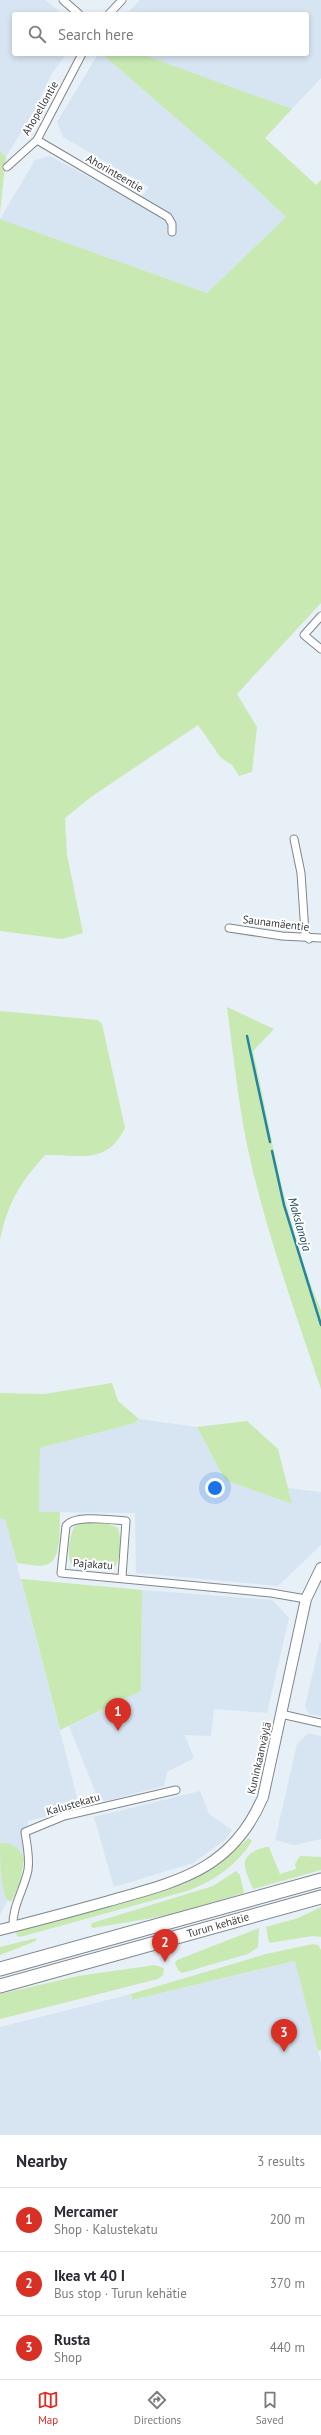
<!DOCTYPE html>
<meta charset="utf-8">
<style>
:root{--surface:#fff;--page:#f2f2f3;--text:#2b2b33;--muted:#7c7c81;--line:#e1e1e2;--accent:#d93025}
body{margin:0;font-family:"PT Sans",sans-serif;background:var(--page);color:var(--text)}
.you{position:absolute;left:215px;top:1488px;width:14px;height:14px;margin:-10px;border:3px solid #fff;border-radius:50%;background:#1a73e8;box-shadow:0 0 0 6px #1a73e833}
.badge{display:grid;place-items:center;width:26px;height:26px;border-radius:50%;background:var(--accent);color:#fff;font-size:13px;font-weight:700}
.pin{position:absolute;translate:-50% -33px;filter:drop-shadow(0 1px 2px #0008)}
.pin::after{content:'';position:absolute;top:21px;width:14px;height:12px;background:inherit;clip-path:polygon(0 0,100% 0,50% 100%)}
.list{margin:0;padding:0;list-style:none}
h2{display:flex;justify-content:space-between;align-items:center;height:52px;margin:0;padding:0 16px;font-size:17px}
h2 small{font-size:13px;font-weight:400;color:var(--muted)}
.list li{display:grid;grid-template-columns:26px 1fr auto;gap:12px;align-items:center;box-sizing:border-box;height:64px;padding:0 16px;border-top:1px solid var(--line)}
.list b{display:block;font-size:15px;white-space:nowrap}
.list p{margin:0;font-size:13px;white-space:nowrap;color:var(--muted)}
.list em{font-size:13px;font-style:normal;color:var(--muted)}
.icon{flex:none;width:22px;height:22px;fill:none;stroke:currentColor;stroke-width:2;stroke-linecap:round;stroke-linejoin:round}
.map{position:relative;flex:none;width:321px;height:2135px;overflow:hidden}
.search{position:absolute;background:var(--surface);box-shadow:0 2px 6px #0003;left:12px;right:12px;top:12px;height:44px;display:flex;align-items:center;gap:10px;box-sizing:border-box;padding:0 14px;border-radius:4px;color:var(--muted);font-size:15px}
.sheet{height:244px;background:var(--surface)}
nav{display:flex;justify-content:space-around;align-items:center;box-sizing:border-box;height:56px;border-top:1px solid var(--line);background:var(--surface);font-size:11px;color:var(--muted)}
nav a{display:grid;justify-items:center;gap:2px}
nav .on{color:var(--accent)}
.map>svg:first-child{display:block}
.built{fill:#d7e5f2}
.green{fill:#c8eab2}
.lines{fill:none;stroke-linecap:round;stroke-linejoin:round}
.stream{stroke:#26849f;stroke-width:2.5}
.street-casing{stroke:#7f868d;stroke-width:9}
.secondary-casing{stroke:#7f868d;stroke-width:12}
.highway-casing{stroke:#7f868d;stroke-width:15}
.street{stroke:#fff;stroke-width:7}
.secondary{stroke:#fff;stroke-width:10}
.highway{stroke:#fff;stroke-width:13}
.labels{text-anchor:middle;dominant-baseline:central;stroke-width:4;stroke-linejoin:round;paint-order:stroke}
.street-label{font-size:11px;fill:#383b3e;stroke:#fff}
.water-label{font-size:12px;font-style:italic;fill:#1f5061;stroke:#fff}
</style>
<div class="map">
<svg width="321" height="2135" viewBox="0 0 321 2135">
<rect width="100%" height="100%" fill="#e7eff7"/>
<g class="built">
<polygon points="0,0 45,0 62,14 14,14 14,54 66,54 51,75 35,109 6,157 0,151"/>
<polygon points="140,0 321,0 321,78 235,169 286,217 207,293 0,219 35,160 50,156 137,203 149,187 63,137 57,122 98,54 307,54 307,14 127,14"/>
<polygon points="139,1419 197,1427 225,1480 292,1504 288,1488 321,1492 321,1545 278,1586 136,1573 135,1513 39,1512 40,1448 135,1423"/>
<polygon points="5,1518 78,1801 73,1809 28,1821 21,1874 0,1915 0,1519"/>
<polygon points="142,1590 272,1600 289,1618 267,1713 214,1709 211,1736 185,1735 194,1758 167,1772 164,1786 105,1801 97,1796 69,1726 141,1691"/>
<polygon points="320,1642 321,1643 321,1716 309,1714 305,1706"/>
<polygon points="308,1733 321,1736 321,1839 294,1845 275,1840 297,1744"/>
<polygon points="200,1791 209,1814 232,1830 225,1840 193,1863 114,1887 94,1817"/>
<polygon points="296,1961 321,2063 321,2135 0,2135 0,2027 131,1994 132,2000"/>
</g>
<g class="green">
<polygon points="102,54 141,54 292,109 265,138 316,185 321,180 321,603 237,694 257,727 252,772 239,776 232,765 221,758 198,725 91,797 65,818 67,855 83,933 62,939 0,931 0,219 207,293 286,217 235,169"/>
<polygon points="0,151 6,157 0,213"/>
<path d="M 227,1007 L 274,1029 L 253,1051 C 272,1137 286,1229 321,1310 C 321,1317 321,1377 321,1389 C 296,1315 269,1240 251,1163 C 239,1112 234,1059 227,1007 Z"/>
<path d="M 0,1011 L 98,1020 L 102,1024 L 125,1128 C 106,1166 81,1154 45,1155 C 20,1183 8,1202 0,1240 Z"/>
<path d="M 112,1383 L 118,1401 L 139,1419 L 135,1423 L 40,1448 L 39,1512 L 60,1512 C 59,1527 63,1562 45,1565 C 37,1567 25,1564 17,1563 L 5,1519 L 0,1519 L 0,1393 L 44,1394 Z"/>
<polygon points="247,1421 278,1449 292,1504 225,1480 197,1427"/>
<path d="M 82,1522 L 107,1523 L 118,1528 C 122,1542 121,1555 115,1567 C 101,1572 85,1570 72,1566 C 66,1553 69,1540 74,1527 Z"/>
<polygon points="21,1579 142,1590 141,1691 60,1730"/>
<path d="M 249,1838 L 252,1841 C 236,1866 214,1881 187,1891 L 20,1937 L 17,1936 L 16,1932 L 185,1884 L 218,1865 Z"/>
<path d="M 0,1843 C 12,1842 20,1848 24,1859 L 20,1883 L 11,1902 C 0,1899 0,1857 0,1843 Z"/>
<path d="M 266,1847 L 269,1847 L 280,1874 L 296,1869 L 295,1864 L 300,1856 L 321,1857 L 321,1870 L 253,1889 C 244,1867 236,1855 266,1847 Z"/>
<polygon points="236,1871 240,1875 244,1893 170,1915 93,1928 91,1926 92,1923 213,1886"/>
<polygon points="321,1907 321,1937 313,1936 269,1943 266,1927 298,1918"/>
<polygon points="259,1928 258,1947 248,1954 182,1973 178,1970 175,1963 177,1960"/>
<polygon points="36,1938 36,1941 0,1955 0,1947"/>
<polygon points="313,1944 318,1945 321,1950 321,2050 318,2051 295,1961 132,2000 131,1994 266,1954"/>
<polygon points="155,1965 164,1968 163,1975 158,1979 0,2019 0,1994 78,1976"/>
</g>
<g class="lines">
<g class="stream">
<polyline points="247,1036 270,1142"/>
<polyline points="272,1151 284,1205 321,1325"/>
</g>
<g class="street-casing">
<g id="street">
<polyline points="63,0 79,14"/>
<polyline points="109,14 122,0"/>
<polyline points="37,140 168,217 172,224 172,232"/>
<polyline points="7,167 37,140 82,54"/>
<polyline points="321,616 304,635 321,649"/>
<polyline points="294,839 301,873 305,933 309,939"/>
<polyline points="229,928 282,936 321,938"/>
<path d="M 122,1577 L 126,1521 C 112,1520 74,1514 66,1526 L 61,1573 L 271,1593 L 306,1599"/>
<polyline points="281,1714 321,1723"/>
<path d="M 13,1927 C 12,1906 24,1890 28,1870 C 30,1858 27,1845 25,1832 L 64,1816 L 176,1790"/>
</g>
</g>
<g class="secondary-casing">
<path id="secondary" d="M 0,1930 C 36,1921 73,1911 109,1901 C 179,1881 232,1870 263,1797 L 306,1599 L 321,1568"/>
</g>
<g class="highway-casing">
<g id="highway">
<polyline points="0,1969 321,1880"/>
<polyline points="0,1986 321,1897"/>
</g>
</g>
<use href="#street" class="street"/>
<use href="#secondary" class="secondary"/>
<use href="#highway" class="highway"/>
</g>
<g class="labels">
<g class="street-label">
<text transform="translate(40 108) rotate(-60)">Ahopellontie</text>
<text transform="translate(115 173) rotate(30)">Ahorinteentie</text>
<text transform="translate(276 923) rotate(7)">Saunamäentie</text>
<text transform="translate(93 1564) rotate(4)">Pajakatu</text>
<text transform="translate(259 1758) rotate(-77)">Kuninkaanväylä</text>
<text transform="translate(73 1804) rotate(-16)">Kalustekatu</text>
<text transform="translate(218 1925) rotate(-16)">Turun kehätie</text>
</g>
<g class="water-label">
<text transform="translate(300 1224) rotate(74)">Makslanoja</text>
</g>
</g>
</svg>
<div class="you"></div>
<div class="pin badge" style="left:118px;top:1731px">1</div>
<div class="pin badge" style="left:165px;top:1962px">2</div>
<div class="pin badge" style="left:284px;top:2052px">3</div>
<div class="search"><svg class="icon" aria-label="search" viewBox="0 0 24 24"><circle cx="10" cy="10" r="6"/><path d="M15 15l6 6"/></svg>Search here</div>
</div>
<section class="sheet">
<h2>Nearby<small>3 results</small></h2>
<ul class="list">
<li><span class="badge">1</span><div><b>Mercamer</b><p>Shop · Kalustekatu</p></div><em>200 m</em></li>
<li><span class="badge">2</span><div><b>Ikea vt 40 I</b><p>Bus stop · Turun kehätie</p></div><em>370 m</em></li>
<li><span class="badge">3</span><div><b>Rusta</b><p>Shop</p></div><em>440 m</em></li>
</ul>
</section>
<nav>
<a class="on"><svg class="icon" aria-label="map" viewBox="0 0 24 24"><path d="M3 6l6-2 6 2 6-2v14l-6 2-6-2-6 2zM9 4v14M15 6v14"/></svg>Map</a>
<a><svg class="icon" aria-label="directions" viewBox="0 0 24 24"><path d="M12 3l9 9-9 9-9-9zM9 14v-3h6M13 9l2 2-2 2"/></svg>Directions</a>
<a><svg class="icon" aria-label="saved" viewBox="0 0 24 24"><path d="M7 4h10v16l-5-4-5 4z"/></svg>Saved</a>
</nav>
